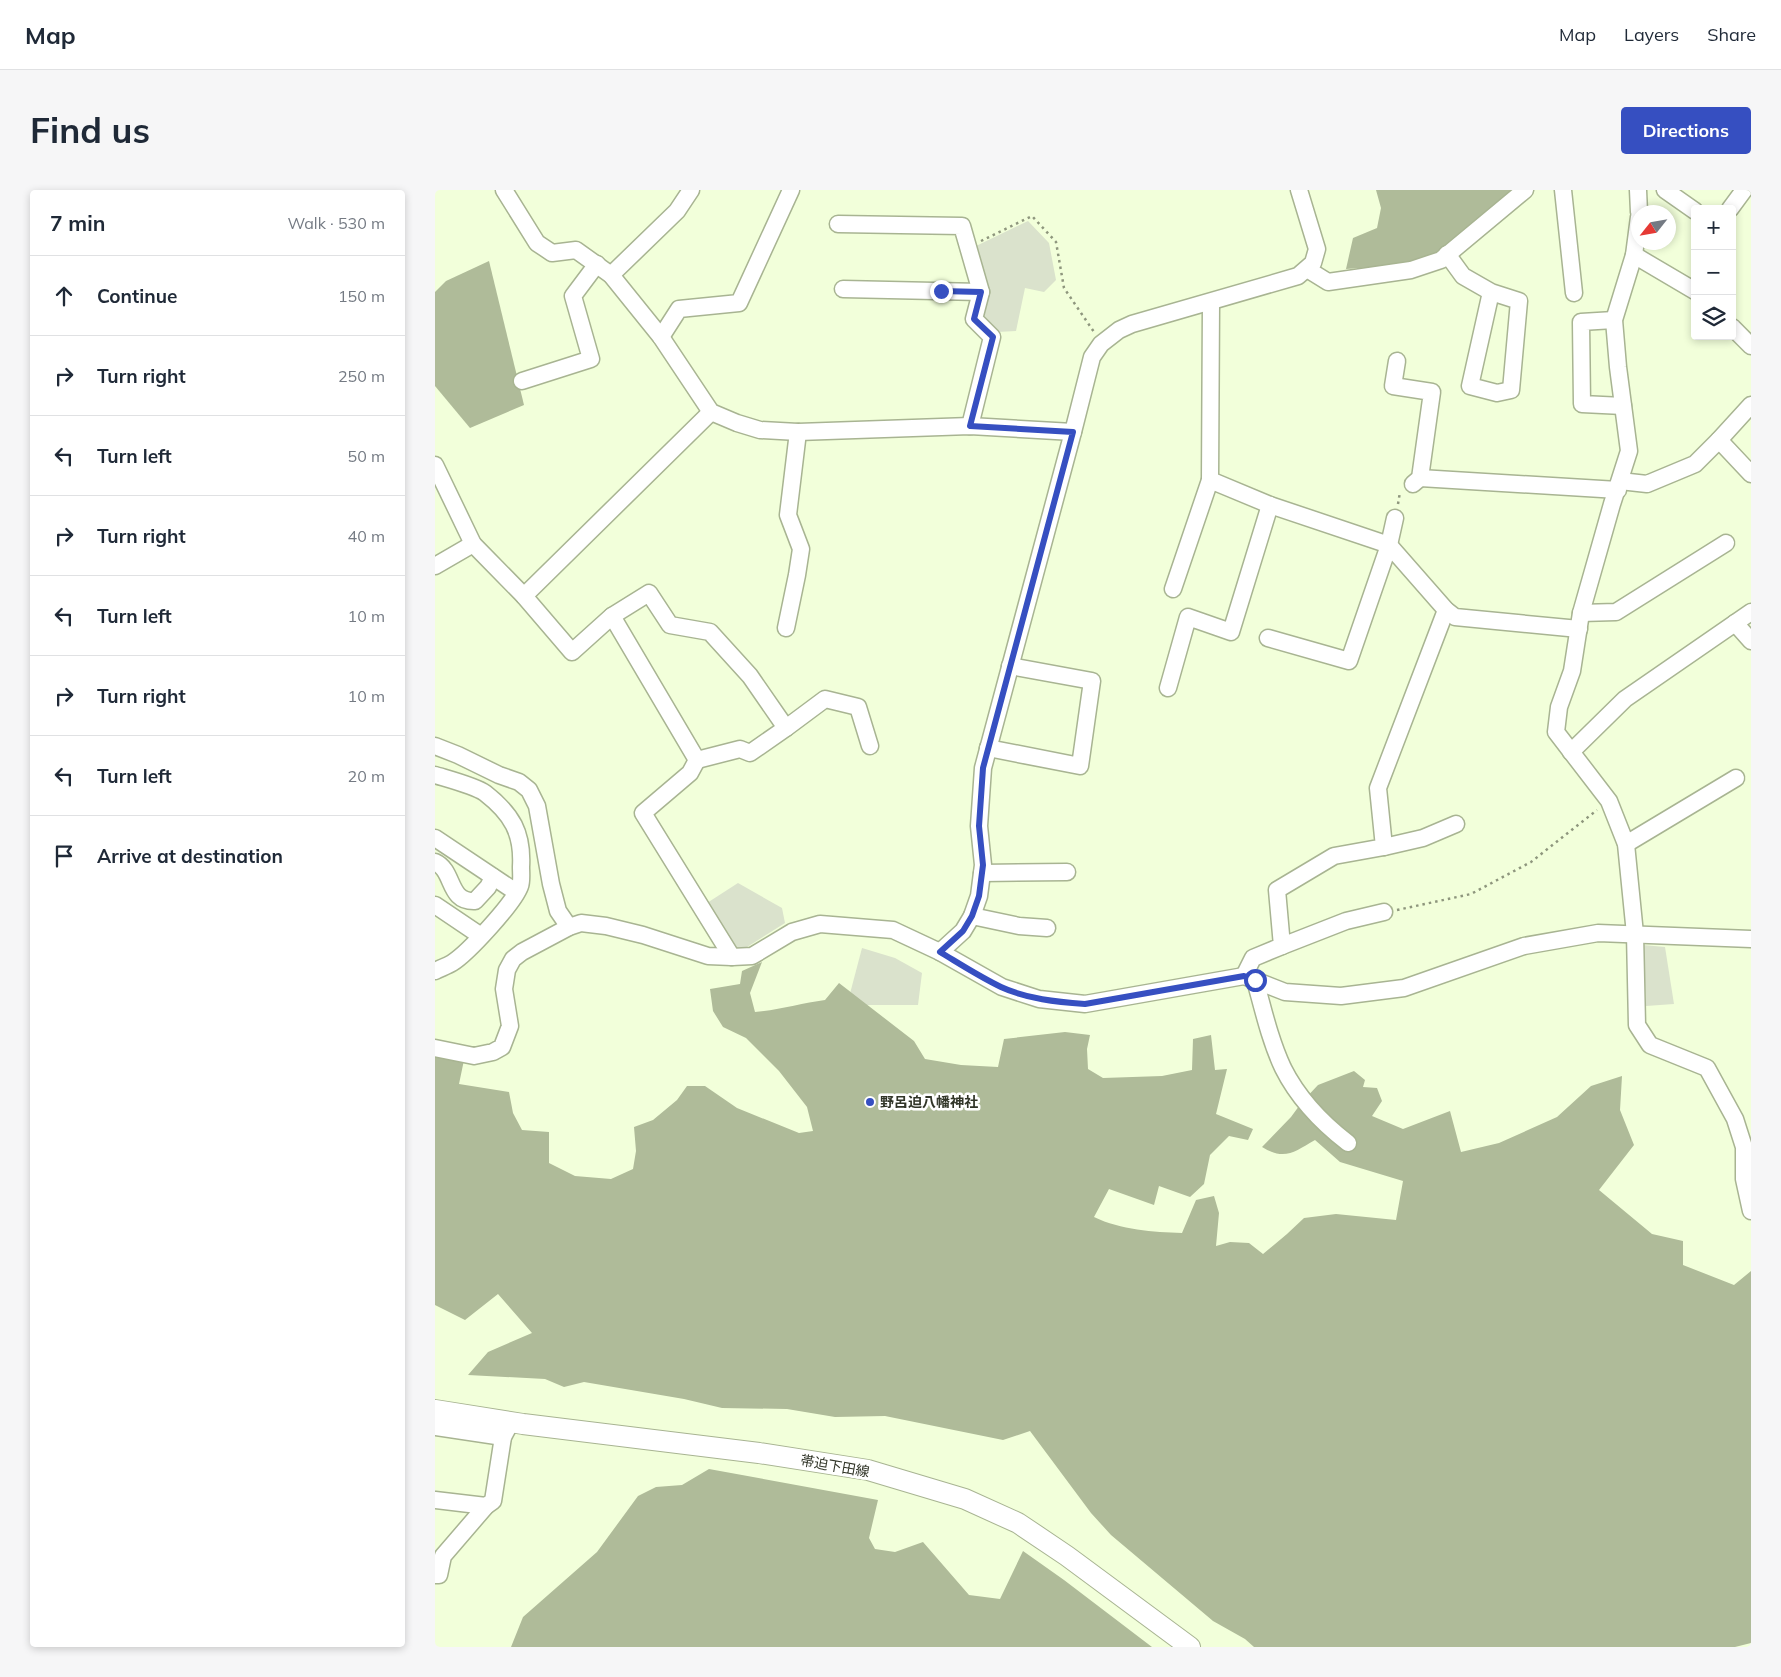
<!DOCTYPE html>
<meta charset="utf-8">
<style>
:root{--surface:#fff;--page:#f6f6f7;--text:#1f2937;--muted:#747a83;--line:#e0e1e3;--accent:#364fc1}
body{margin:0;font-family:Mulish,"Noto Sans JP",sans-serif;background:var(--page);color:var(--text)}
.controls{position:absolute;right:15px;top:15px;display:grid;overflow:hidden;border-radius:5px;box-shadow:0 2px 8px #0003}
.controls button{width:45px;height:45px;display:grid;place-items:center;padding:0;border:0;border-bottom:1px solid var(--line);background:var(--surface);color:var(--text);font:25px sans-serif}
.compass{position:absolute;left:1196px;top:15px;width:45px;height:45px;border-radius:50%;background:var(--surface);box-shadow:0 2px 8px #0003;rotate:239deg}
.stop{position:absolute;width:15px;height:15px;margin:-11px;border:4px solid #364fc1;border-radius:50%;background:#fff}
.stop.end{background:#364fc1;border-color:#fff;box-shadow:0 1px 5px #0008}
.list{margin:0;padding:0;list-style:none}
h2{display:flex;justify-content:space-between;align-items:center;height:65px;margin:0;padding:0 20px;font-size:21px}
h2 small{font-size:16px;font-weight:400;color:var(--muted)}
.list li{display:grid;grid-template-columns:32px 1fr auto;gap:15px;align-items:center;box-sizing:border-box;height:80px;padding:0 20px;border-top:1px solid var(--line)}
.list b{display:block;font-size:19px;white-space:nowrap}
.list em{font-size:16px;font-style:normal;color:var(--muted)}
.icon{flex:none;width:28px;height:28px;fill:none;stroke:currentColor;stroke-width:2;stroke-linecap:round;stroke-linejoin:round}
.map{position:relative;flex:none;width:1316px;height:1457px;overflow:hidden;border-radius:5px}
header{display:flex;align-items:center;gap:30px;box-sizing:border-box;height:70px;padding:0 25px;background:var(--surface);border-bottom:1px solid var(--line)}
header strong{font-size:24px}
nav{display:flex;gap:28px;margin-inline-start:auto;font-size:18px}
.intro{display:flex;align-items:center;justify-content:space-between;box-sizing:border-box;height:120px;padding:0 30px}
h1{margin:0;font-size:35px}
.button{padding:12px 22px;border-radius:5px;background:var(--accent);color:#fff;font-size:18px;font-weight:700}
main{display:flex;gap:30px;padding:0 30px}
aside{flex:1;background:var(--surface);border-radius:5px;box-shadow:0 2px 8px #0003}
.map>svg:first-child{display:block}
.green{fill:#dae2cc}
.forest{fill:#afbb99}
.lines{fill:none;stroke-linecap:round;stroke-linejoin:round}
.minor-casing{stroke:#a8b492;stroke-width:19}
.major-casing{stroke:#a8b492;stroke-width:22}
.path{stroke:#8e967d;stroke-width:2.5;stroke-dasharray:2.5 4;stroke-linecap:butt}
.minor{stroke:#fff;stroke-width:16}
.major{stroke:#fff;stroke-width:20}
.route{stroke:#364fc1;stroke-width:6}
.poi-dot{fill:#364fc1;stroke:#fff;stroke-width:2}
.labels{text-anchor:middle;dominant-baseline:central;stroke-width:5;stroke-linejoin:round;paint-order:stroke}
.poi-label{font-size:14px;font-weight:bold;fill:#313528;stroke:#fff;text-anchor:start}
.street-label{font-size:14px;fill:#313528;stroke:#fff}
</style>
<header>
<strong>Map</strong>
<nav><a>Map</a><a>Layers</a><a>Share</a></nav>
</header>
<div class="intro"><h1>Find us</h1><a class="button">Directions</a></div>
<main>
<aside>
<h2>7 min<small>Walk · 530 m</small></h2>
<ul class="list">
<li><svg class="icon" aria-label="ahead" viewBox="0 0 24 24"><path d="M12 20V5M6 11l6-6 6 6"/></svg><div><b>Continue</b></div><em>150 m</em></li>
<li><svg class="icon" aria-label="right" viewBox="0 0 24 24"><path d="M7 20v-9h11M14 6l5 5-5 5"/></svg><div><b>Turn right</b></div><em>250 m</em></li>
<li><svg class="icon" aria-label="left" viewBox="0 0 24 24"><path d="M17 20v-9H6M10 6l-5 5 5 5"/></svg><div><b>Turn left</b></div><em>50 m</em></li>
<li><svg class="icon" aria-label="right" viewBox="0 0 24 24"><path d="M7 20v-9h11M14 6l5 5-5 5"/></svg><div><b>Turn right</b></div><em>40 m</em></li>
<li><svg class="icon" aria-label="left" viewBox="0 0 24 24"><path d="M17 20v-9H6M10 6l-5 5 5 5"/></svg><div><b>Turn left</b></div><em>10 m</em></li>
<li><svg class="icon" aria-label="right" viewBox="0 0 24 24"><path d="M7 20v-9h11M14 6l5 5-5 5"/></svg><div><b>Turn right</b></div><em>10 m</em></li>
<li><svg class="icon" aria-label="left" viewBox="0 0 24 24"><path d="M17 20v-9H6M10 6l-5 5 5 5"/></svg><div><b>Turn left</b></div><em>20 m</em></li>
<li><svg class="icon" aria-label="arrive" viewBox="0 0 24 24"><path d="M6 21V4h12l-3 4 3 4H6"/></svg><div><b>Arrive at destination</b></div></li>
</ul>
</aside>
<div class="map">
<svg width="1316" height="1457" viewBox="0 0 1316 1457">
<rect width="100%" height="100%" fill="#f2ffda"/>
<g class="green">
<polygon points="593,31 614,53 621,90 609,102 590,98 581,141 562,142 546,127 539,57"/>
<polygon points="303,693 347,718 350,733 309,759 301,758 272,713"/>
<polygon points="1208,755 1230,757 1239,814 1211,816"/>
<polygon points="427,758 460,768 487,783 483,815 412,815"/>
</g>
<g class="forest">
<polygon points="941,0 1083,0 1025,53 984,74 911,79 918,48 942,38 946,18"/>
<polygon points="54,71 89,215 35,238 0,196 0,102 11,91"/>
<path d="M 327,772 L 315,803 L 320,822 C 344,820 367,813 390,810 L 404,793 L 479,851 L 490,869 L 526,875 L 563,877 L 569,849 L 630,842 L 655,845 L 652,859 L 653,879 L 668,888 L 727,886 L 757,880 L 758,849 L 776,845 L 780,880 L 792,879 L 781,924 L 818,939 L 813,950 L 794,946 L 775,965 L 769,994 L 755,1007 L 724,996 L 719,1015 L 674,999 L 659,1027 C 686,1040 718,1042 747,1043 L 761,1010 L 779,1006 L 784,1023 L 781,1056 L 795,1052 L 814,1053 L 828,1064 L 852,1044 L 869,1028 L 901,1024 L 961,1030 L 968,991 L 905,972 L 880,950 C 859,962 850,971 827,957 L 856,927 L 867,912 L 883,895 L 919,881 L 930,890 L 928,897 L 942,898 L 947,911 L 937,926 L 968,939 L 1015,921 L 1026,962 L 1064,953 L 1122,927 L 1156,896 L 1187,886 L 1185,920 L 1199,955 L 1164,1000 L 1217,1044 L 1248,1051 L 1248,1075 L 1299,1095 L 1316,1081 L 1316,1453 L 1300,1457 L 819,1457 L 810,1449 L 778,1431 L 676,1345 L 656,1323 L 595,1241 L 568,1250 L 450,1226 L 400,1227 L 352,1219 L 287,1218 L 249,1209 L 149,1192 L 129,1197 L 110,1189 L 33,1185 L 53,1162 L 97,1143 L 63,1104 L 30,1130 L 0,1115 L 0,867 L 29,870 L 24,894 L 74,902 L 78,923 L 87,940 L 114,942 L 114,973 L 140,986 L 176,989 L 198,979 L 201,961 L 199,937 L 218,930 L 242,910 L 252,896 L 270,896 L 302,918 L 364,943 L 378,941 L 372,917 L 344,881 L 311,848 L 288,837 L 278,821 L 275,799 L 305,794 L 307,781 Z"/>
<polygon points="274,1279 443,1310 434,1348 440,1359 460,1362 488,1352 534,1405 565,1409 588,1361 629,1390 717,1457 76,1457 88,1427 162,1362 203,1306 221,1297 247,1295"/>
</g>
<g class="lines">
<g class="minor-casing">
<g id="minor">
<polyline points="69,0 102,53 117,63 141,60 176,85 226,147 276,222 302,233 325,240 363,242 535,236 638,242"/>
<polyline points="1128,0 1139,103"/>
<polyline points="1203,0 1204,22"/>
<polyline points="1230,0 1260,21"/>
<polyline points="1295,19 1309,0"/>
<polyline points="1204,27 1199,65 1179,130 1183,177 1194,261 1177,314 1146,423 1137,481 1124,517 1121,542 1174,611 1191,654 1200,744 1202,835 1215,855 1272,878 1300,929 1309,957 1309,989 1316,1021"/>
<polyline points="403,34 527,36 546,102 539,129 557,147 535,236"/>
<polyline points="1012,64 1028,86 1056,102 1084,111 1076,200 1062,203 1035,196 1056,102"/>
<polyline points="1199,65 1260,101"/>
<polyline points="872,79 893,92 976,80 1006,70 1090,0"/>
<polyline points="176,85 242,21 256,0"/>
<polyline points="408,99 546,102"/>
<polyline points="776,113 775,290 835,315 954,355 1011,420 1020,427 1144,439"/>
<polyline points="1179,130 1146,132 1147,214 1188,216"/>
<polyline points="1297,137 1316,156"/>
<polyline points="226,147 244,119 304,113 356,0"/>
<polyline points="962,171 958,196 997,202 985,288 978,294"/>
<polyline points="87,191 156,169 138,106 162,74"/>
<polyline points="1284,250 1316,215"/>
<polyline points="0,275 38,354 89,406 137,462 177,426"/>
<polyline points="985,288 1183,300"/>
<polyline points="1185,291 1212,294 1260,274 1284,250 1316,284"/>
<polyline points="0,376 38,354"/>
<polyline points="738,399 775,290"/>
<polyline points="89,406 276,222"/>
<polyline points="1146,423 1181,422 1291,353"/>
<polyline points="1300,433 1316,451"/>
<polyline points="351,438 362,385 366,359 353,325 363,242"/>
<polyline points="833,448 914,471 954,355 960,328"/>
<polyline points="733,498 753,427 796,442 835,315"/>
<polyline points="0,556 23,565 64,585 84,592 94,600 102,616 116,694 123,721 134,737"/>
<polyline points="553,558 645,576 657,491 575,476"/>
<polyline points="1136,562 1190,509 1316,422"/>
<polyline points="262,570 305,559 315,563 351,538"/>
<path d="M 0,585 C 13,589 40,596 50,603 C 77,624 88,643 86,677 C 86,683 87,691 85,696 C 79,713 33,763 17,773 C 12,776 6,778 0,781"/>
<polyline points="0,648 81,702"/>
<polyline points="1191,654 1301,588"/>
<polyline points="949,657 988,648 1021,634"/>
<path d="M 0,672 C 20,681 12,712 40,711 L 53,697 L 58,687"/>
<polyline points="547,683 632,682"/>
<polyline points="0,715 46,746"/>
<polyline points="537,726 584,736 612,738"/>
<polyline points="847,756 911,731 949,722"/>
<polyline points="505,762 528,741 537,726 544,706 548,675 544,636 548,578 638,242 657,167 666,154 684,140 697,134 863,86 878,73 882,59 864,0"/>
<polyline points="297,767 208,623 255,583 262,570 177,426 214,403 235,435 275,442 315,486 351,538 390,509 423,517 435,556"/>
<polyline points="809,786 818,768 847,756 842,700 899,666 949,657 943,598 1011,420"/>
<path d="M 820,790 C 828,819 835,850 848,878 C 863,908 887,933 913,953"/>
<polyline points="0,858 39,866 58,862 67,857 75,836 69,799 72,780 78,769 87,762 134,737 146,733 171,736 208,745 273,766 297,767 317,766 357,742 385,734 458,740 505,762 567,797 604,809 650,814 809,786 850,802 906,806 969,798 1089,756 1163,743 1316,749"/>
<polyline points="0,1237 68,1247"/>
<polyline points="0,1310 51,1316"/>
<polyline points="0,1385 4,1385 8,1366 51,1316 58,1311 68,1247 76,1232"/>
</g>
</g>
<g class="major-casing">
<polyline id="major" points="0,1220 88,1234 324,1263 433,1280 530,1309 583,1333 632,1366 755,1457"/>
</g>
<g class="path">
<polyline points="546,51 597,26 621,52 629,98 659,142"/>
<polyline points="963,314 965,302"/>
<polyline points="962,720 1036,704 1096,672 1162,620"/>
</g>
<use href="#minor" class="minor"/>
<use href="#major" class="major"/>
</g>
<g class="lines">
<path class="route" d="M 506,101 L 546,102 L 539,129 L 558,147 L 535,236 L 638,242 L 548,578 L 544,636 L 548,675 L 544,706 L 537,726 L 528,741 L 505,762 C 525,774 545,787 566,797 C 592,809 622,812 650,814 L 809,786 L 820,790"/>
</g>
<circle class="poi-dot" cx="435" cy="912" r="5"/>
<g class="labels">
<g class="poi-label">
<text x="445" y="912">野呂迫八幡神社</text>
</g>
<g class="street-label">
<text transform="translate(400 1276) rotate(10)">帯迫下田線</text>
</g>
</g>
</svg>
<div class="controls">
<button>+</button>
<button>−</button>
<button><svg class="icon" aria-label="layers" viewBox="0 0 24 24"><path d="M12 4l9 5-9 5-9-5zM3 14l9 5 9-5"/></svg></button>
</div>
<svg class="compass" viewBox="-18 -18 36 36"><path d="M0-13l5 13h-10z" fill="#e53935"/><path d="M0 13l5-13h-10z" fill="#747a83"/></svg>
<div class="stop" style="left:820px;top:790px"></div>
<div class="stop end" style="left:506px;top:101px"></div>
</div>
</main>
